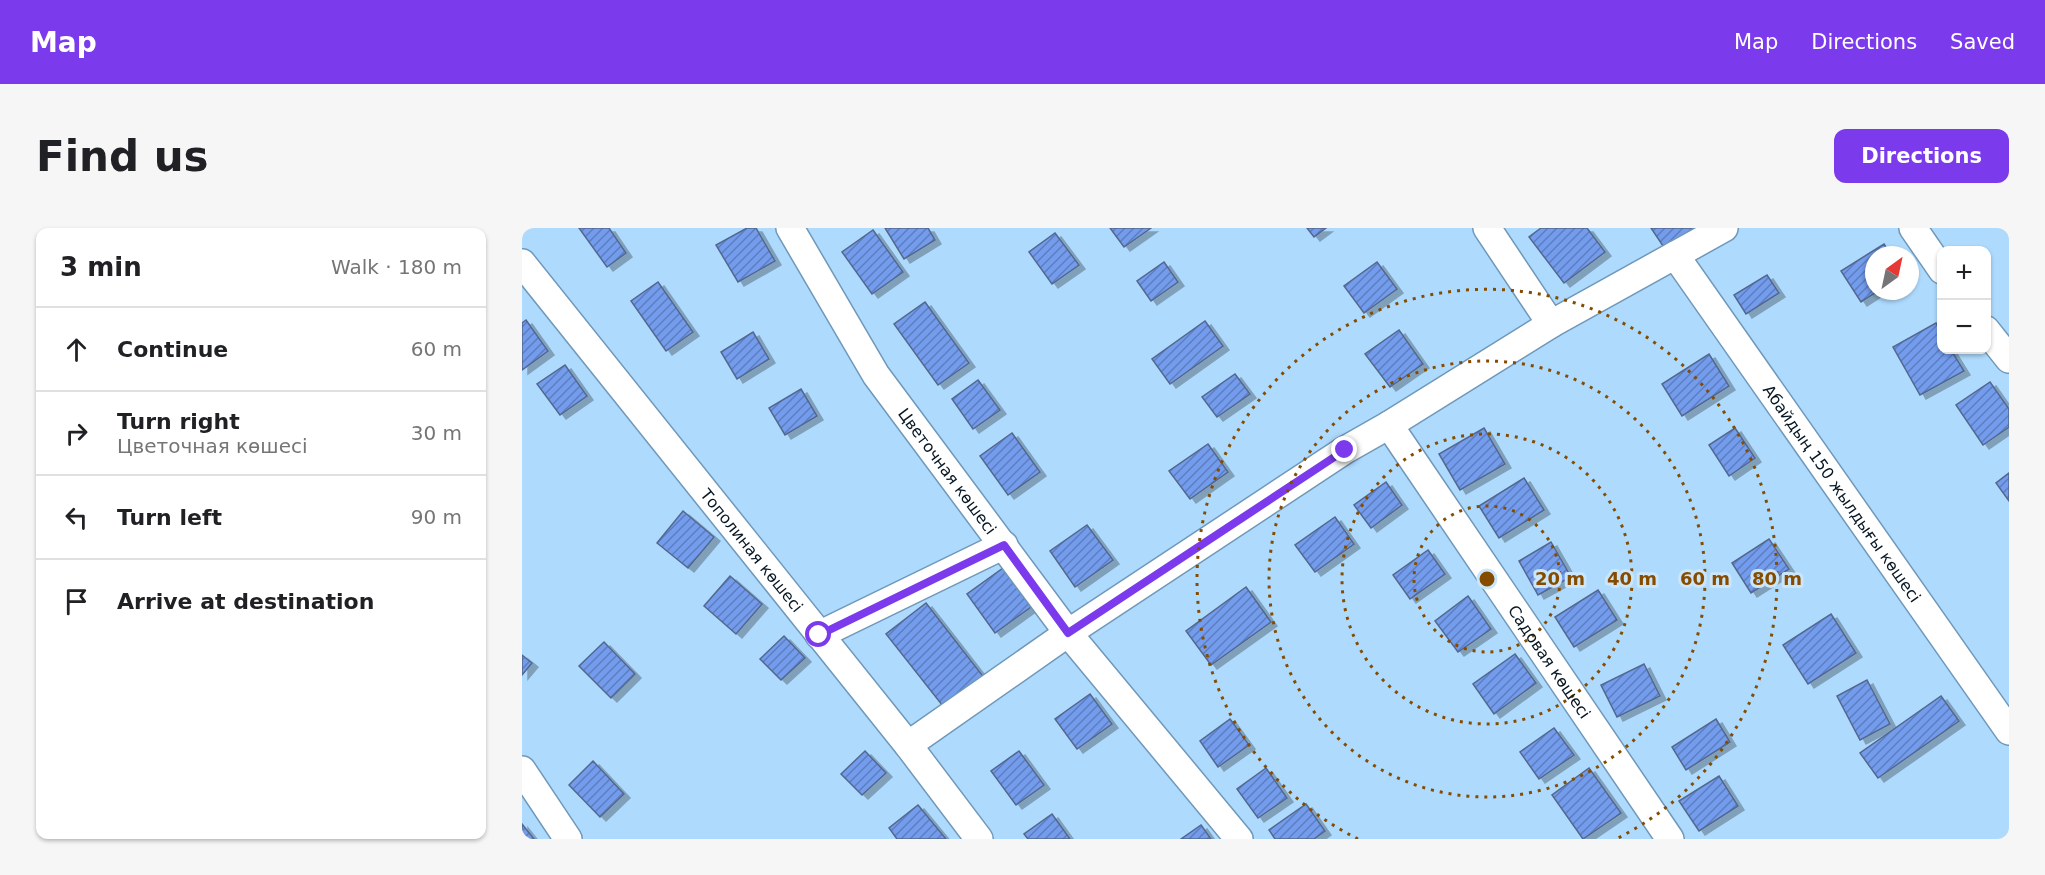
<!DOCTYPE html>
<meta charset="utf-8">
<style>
:root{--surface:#fff;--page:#f6f6f6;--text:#202124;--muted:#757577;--line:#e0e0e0;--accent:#7c3aed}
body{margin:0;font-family:"DejaVu Sans",sans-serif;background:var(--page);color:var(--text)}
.controls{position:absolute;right:18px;top:18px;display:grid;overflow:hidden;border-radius:12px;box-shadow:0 2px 4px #0004}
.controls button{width:54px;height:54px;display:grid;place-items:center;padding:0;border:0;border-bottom:2px solid var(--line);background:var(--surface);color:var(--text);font:30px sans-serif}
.compass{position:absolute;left:1343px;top:18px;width:54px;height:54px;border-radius:50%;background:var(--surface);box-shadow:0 2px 4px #0004;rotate:33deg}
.stop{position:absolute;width:18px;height:18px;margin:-14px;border:4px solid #7c3aed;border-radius:50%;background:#fff}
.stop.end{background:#7c3aed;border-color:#fff;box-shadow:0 2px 6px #0008}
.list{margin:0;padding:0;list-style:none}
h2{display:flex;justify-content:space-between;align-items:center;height:78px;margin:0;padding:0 24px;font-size:26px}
h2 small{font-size:20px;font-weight:400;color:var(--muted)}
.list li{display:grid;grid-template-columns:39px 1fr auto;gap:18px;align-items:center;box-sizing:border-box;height:84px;padding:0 24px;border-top:2px solid var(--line)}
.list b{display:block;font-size:22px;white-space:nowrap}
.list p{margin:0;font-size:20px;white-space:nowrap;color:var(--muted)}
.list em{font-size:20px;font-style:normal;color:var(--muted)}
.icon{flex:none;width:33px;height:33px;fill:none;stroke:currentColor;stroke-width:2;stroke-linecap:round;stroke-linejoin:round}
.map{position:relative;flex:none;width:1487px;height:611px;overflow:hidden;border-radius:12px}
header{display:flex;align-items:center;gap:36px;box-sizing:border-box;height:84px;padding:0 30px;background:var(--accent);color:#fff}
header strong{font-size:28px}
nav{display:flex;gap:33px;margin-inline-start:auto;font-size:21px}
.intro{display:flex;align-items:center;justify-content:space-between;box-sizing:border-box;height:144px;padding:0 36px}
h1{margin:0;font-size:42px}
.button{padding:15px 27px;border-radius:12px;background:var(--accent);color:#fff;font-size:21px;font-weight:700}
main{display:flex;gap:36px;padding:0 36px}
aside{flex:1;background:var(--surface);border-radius:12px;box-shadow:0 2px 4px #0004}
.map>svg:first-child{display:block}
.building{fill:url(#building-hatch);stroke:#53678e;stroke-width:1.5;filter:url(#shadow)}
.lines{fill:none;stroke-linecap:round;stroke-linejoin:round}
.minor-casing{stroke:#6f98b9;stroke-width:30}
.minor{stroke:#fff;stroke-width:27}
.route{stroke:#7c3aed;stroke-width:8}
.ring{fill:none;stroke:#854c00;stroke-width:3;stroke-dasharray:3 6}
.labels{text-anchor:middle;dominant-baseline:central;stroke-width:6;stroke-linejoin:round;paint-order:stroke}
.street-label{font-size:16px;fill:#061622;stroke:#cbe5fa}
.centre{fill:#854c00;stroke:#cbe5fa;stroke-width:3}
.ring-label{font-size:18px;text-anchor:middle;font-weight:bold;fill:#854c00;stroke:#cbe5fa;stroke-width:6;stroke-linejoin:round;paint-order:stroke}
</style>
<header>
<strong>Map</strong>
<nav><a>Map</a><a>Directions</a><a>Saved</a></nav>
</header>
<div class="intro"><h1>Find us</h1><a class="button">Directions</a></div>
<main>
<aside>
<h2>3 min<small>Walk · 180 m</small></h2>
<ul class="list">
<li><svg class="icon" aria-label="ahead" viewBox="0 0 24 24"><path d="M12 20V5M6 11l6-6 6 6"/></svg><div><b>Continue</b></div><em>60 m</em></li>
<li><svg class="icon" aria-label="right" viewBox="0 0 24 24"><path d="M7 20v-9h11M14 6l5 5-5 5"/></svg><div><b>Turn right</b><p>Цветочная көшесі</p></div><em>30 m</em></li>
<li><svg class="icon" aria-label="left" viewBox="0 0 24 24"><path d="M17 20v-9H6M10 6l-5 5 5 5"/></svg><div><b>Turn left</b></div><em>90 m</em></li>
<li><svg class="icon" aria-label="arrive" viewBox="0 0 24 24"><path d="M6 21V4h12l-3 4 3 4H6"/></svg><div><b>Arrive at destination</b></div></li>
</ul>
</aside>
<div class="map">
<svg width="1487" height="611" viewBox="0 0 1487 611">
<defs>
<pattern id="building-hatch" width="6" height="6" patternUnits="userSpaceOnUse" patternTransform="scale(1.5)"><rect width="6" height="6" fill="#739ced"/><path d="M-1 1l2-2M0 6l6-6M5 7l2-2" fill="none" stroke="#5c7ec0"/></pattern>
<filter id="shadow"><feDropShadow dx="6" dy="4" stdDeviation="0" flood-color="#0004"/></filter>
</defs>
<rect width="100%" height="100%" fill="#aedafd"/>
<g class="building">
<polygon points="57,0 87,0 104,25 85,39"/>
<polygon points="225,0 234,0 253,33 216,54 194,17"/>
<polygon points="363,0 406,0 413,12 382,31"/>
<polygon points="588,0 629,0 602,19"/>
<polygon points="785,0 804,0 792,9"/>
<polygon points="1019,0 1065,0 1083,24 1042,55 1007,9"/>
<polygon points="1129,0 1182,0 1145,24"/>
<polygon points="351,2 381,44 350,66 320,24"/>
<polygon points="533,5 557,37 530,56 507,24"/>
<polygon points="1362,16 1369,27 1352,27 1352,63 1356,63 1339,74 1319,43"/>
<polygon points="642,34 656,54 629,73 615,53"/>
<polygon points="855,34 875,61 842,85 822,58"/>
<polygon points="1245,47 1257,65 1224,86 1212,67"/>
<polygon points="136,54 171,104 144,123 109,73"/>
<polygon points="403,74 447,135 416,157 372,96"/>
<polygon points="4,92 26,123 0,142 0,95"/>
<polygon points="683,93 701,118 648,156 630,131"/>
<polygon points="1414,95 1420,104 1420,122 1429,122 1442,143 1398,167 1371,119"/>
<polygon points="877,102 901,136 868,159 843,126"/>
<polygon points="231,104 247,131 215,151 199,124"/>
<polygon points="1187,126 1207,158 1160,188 1140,156"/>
<polygon points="43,137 65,168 38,187 15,156"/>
<polygon points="713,146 728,166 695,189 680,169"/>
<polygon points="456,152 478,182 451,201 430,171"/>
<polygon points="1468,154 1487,181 1487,199 1461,217 1434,177"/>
<polygon points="279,161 295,188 263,207 247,180"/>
<polygon points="962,200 983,236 938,262 917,226"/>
<polygon points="1213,200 1233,230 1207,248 1187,217"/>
<polygon points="490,205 518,244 486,267 458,228"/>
<polygon points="686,216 706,244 668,271 647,243"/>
<polygon points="1487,245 1487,273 1474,255"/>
<polygon points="1002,250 1022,282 977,310 957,278"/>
<polygon points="864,254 880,277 849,300 832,277"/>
<polygon points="161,283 192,309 166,340 135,315"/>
<polygon points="813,289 832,316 793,344 773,317"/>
<polygon points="565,297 591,332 553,359 528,323"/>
<polygon points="1247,311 1267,341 1229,365 1210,335"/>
<polygon points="1029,314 1049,349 1016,367 997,333"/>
<polygon points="906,322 923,346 888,371 871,347"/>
<polygon points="481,340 509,379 473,405 445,366"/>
<polygon points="208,348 240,376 214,406 182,378"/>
<polygon points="724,359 749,394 689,437 664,403"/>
<polygon points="1076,362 1095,392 1052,419 1033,389"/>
<polygon points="946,368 969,401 936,424 913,393"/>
<polygon points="404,375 467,456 428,487 364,406"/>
<polygon points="1309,386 1334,425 1286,456 1261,417"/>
<polygon points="262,408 283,430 259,452 238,431"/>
<polygon points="82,414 113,446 89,470 57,438"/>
<polygon points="993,426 1014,455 972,486 951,456"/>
<polygon points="0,427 10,435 0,447"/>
<polygon points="1122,436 1138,468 1095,489 1079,457"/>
<polygon points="1345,452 1368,496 1338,512 1315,468"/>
<polygon points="568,466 590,496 555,521 533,491"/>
<polygon points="1419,468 1437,493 1356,550 1338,525"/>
<polygon points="708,491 727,517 696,539 678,513"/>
<polygon points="1194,491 1208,514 1164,542 1150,519"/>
<polygon points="1032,500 1052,527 1017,551 998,524"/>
<polygon points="343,523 364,545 340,567 319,546"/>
<polygon points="497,523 522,557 494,577 469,543"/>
<polygon points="71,533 102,566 78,589 47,557"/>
<polygon points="744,540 765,570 736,590 715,561"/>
<polygon points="1067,540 1099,585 1061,611 1030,567"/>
<polygon points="1197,548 1216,578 1177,603 1157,573"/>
<polygon points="784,576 803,603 792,611 753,611 747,602"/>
<polygon points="396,577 424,611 375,611 367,600"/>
<polygon points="530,586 548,611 506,611 502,606"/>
<polygon points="0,596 12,611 0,611"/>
<polygon points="679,597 689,611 659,611"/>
</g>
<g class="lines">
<g class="minor-casing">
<g id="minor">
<path id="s1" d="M 268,0 L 354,147 L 546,405 L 717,611"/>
<polyline points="965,0 1029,96"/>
<polyline points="1391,0 1420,42"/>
<path id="s2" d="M 1153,27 L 1487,503"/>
<path id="s3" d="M 0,35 L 386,517 L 457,611"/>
<polyline points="1464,102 1487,131"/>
<path id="s4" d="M 867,197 L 1148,611"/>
<polyline points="297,407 482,317"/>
<polyline points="386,517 546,405 823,222 867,197 1029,96 1202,0"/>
<polyline points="0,542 46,611"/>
</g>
</g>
<use href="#minor" class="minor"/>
</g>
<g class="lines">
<polyline class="route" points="297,407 482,317 546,405 823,222"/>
</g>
<g class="ring">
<circle cx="965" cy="351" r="73"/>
<circle cx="965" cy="351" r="145"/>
<circle cx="965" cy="351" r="218"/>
<path d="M836 611A290 290 0 1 1 1094 611"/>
</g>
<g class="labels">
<g class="street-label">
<text stroke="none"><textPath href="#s1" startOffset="290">Цветочная көшесі</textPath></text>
<text stroke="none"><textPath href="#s2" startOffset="291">Абайдың 150 жылдығы көшесі</textPath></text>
<text stroke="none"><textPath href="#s3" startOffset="368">Тополиная көшесі</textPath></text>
<text stroke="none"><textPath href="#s4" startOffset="286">Садовая көшесі</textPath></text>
</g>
</g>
<circle cx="965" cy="351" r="9" class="centre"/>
<g class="ring-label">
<text x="1038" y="357">20 m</text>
<text x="1110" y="357">40 m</text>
<text x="1183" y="357">60 m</text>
<text x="1255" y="357">80 m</text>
</g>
</svg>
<div class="controls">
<button>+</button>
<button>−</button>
</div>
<svg class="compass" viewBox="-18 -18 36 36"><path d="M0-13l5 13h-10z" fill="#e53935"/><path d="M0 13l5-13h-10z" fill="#757577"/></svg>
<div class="stop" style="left:297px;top:407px"></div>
<div class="stop end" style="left:823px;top:222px"></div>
</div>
</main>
